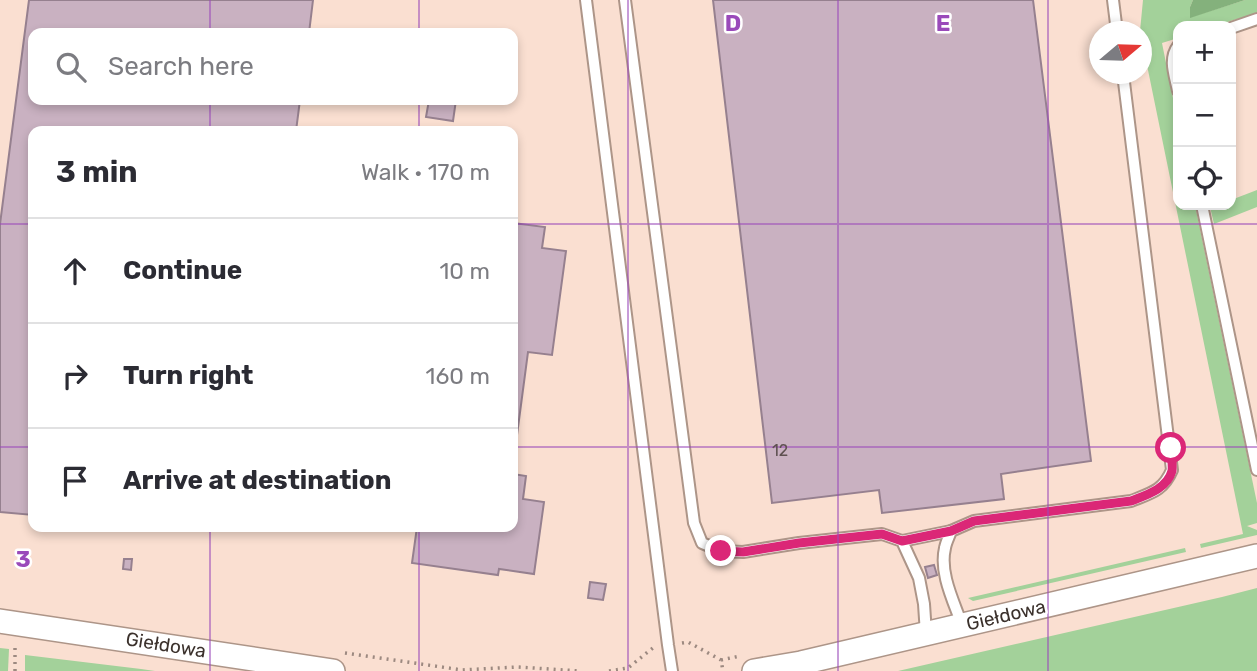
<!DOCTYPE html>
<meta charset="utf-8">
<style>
:root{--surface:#fff;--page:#f2f2f3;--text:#2b2b33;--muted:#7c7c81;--line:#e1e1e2}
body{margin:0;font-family:Rubik,sans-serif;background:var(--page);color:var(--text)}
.controls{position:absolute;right:21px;top:21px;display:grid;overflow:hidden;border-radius:14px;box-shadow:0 4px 10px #0003}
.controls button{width:63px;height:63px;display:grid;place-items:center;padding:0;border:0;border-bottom:2px solid var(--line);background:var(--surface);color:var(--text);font:35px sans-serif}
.compass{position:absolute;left:1089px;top:21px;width:63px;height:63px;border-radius:50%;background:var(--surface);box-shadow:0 4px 10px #0003;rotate:71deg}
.stop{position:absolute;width:21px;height:21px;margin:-16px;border:5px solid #db2777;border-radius:50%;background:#fff}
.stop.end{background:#db2777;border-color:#fff;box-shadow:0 2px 7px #0008}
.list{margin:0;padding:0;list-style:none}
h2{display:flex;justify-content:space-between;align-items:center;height:91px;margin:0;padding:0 28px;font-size:30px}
h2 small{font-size:23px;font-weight:400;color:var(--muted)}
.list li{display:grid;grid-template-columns:46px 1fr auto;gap:21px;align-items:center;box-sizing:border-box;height:105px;padding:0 28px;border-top:2px solid var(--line)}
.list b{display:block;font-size:26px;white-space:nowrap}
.list em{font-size:23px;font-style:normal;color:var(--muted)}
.icon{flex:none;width:38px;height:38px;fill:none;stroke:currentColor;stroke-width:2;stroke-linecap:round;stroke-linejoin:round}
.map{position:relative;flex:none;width:1257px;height:671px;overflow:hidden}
.search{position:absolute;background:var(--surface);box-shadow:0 4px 10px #0003;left:28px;top:28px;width:490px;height:77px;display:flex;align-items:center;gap:18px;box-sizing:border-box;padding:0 24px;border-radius:14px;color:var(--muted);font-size:26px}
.panel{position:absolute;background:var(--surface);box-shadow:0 4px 10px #0003;left:28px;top:126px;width:490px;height:406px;border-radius:14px}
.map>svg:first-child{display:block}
.green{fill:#a3d19a}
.forest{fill:#84b17c}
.building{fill:#c9b1c1;stroke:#96808f;stroke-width:2}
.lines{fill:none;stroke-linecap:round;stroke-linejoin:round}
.service-casing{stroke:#ad9588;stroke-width:14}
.minor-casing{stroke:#ad9588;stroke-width:26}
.path{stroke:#9c8980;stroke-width:3.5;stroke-dasharray:2 5;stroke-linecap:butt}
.service{stroke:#fff;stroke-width:10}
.minor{stroke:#fff;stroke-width:23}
.route{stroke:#db2777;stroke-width:9}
.grid{fill:none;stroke:#9a4aba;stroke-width:2;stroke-opacity:0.55}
.labels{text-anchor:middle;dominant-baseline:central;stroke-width:5;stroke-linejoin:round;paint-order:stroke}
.number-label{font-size:16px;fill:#5e5151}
.street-label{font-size:19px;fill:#3b312c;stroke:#fff}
.grid-label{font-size:23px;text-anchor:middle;font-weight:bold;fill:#9a4aba;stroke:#fff;stroke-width:5;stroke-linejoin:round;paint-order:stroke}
</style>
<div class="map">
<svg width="1257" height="671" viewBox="0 0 1257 671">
<rect width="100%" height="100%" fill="#fadfd1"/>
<g class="green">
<polygon points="1143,0 1193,0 1190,7 1191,17 1245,0 1257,0 1257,13 1214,26 1178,26 1178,38 1162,43 1178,123 1178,205 1195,205 1257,503 1257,523 1247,526 1257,530 1257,535 1201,548 1200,544 1243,534 1140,31"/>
<polygon points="1257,190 1257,207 1214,224 1210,207 1217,205 1231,205 1231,200"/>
<polygon points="1185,548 1186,552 973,601 968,598"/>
<polygon points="1257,588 1257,671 898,671 1222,597"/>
<polygon points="0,648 9,649 8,671 0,671"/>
<polygon points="25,655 141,669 155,671 25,671"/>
</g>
<polygon class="forest" points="1193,0 1245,0 1190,18 1190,7"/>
<g class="building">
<polygon points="29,0 313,0 309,33 33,33 33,100 300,100 296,131 33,131 33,515 0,512 0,224"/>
<polygon points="713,0 1033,0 1091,461 1001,474 1004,499 882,513 879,490 772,503"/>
<polygon points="429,100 456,100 453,121 426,117"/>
<polygon points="513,223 545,227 542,248 566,251 552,355 528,352 513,465"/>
<polygon points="513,474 526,476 523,499 544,502 534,574 499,569 498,575 412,563 417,527 513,527"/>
<polygon points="124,559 132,559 131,570 123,569"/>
<polygon points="934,565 937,575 928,578 925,567"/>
<polygon points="590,582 606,584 603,600 588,598"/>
</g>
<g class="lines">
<g class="service-casing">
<g id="service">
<polyline points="586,0 668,645 672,671"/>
<polyline points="625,0 694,523 702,543 721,551 743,552 799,543 882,534 902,541 919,578 924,604 926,634"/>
<polyline points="1113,0 1117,32"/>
<polyline points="1231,28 1257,19"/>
<path d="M 1178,46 C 1168,59 1175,75 1178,91"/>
<polyline points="1202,205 1257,470"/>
<polyline points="902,541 951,531"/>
<path d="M 962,625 C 954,602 939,573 945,548 C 946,542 949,537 951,531 L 974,521 L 1131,501 C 1151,493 1163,491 1172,470 L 1123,74"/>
</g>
</g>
<g class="minor-casing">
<g id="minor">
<polyline points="0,621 333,671"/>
<polyline points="754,671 801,663 1257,556"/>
</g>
</g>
<g class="path">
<polyline points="682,643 688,642 721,660 723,671"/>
<polyline points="345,653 462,670 518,667 580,671"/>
<polyline points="721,660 740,656"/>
<polyline points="15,671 15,645"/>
<polyline points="609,671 628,668 654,647"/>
</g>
<use href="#service" class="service"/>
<use href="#minor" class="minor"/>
</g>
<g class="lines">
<path class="route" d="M 721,551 L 743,552 L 799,543 L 882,534 L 902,541 L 951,531 L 974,521 L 1131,501 C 1146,495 1167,489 1172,471 C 1173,465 1171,455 1171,448"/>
</g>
<path class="grid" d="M 210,0 L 210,33M 419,0 L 419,33M 628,0 L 628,671M 838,0 L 838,671M 1048,0 L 1048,671M 210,100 L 210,131M 419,100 L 419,131M 0,224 L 33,224M 513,224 L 1257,224M 0,447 L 33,447M 513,447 L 1257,447M 210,527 L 210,671M 419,527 L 419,671"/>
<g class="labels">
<g class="number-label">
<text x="780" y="450">12</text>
</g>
<g class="street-label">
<text transform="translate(1006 615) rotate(-13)">Giełdowa</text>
<text transform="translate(166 645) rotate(9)">Giełdowa</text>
</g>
</g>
<g class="grid-label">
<text x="733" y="31">D</text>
<text x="943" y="31">E</text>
<text x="23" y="567">3</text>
</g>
</svg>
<div class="controls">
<button>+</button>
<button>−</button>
<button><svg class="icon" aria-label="locate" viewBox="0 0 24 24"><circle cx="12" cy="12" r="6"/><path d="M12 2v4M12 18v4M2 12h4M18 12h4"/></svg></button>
</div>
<svg class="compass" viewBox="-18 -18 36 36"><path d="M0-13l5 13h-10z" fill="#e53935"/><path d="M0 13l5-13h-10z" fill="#7c7c81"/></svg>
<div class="stop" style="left:1171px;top:448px"></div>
<div class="stop end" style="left:721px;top:551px"></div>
<div class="search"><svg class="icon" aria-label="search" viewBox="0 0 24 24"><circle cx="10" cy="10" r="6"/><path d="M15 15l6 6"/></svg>Search here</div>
<section class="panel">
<h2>3 min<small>Walk · 170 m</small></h2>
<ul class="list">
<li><svg class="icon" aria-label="ahead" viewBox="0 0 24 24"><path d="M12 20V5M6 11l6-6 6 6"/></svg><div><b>Continue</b></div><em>10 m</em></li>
<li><svg class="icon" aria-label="right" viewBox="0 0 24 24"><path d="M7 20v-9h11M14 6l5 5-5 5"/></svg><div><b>Turn right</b></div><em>160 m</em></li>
<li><svg class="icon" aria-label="arrive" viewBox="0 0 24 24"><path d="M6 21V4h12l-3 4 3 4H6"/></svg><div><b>Arrive at destination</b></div></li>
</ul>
</section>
</div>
